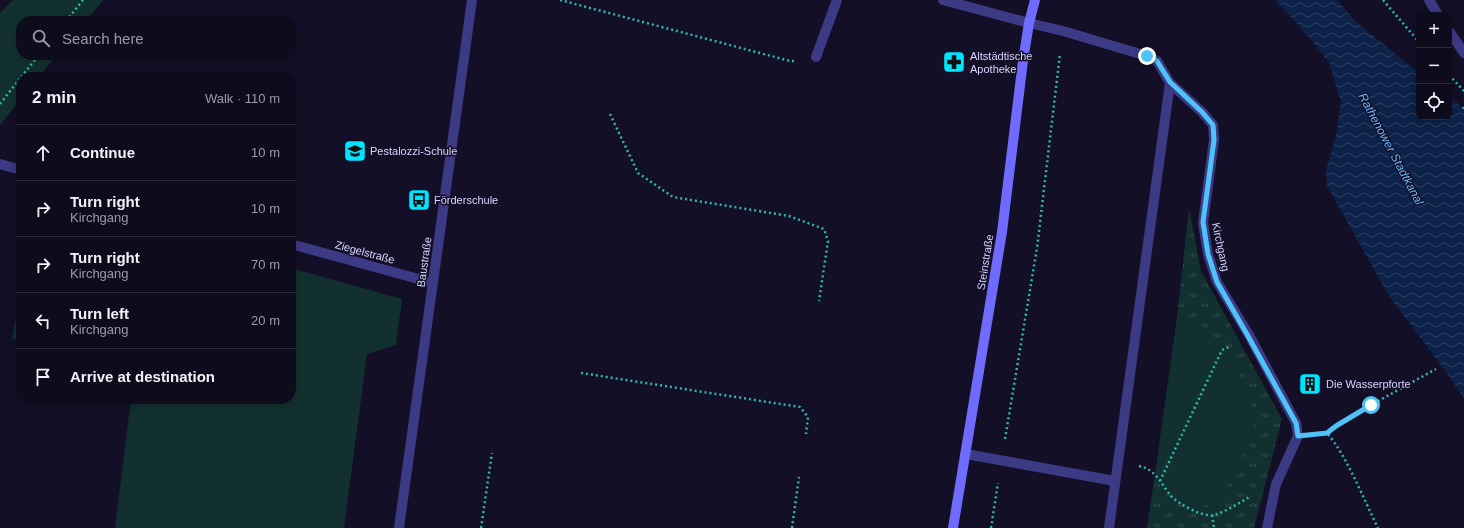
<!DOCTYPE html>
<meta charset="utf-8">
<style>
:root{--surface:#0e0b1c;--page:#171425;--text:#f1f3f6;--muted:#9b9ba3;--line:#2e2b3b}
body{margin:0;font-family:Arial,sans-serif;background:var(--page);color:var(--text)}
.controls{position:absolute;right:12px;top:12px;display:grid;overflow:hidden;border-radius:8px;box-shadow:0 2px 10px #0003}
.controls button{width:36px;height:36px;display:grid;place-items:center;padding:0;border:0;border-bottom:1px solid var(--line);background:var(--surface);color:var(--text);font:20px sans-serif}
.stop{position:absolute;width:12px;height:12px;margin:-9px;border:3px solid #4fc3f7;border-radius:50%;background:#fff}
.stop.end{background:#4fc3f7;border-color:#fff;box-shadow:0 1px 4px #0008}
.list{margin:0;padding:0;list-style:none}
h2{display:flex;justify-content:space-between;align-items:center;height:52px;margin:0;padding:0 16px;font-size:17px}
h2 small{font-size:13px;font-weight:400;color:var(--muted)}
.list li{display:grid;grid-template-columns:26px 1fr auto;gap:12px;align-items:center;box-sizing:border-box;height:56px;padding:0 16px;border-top:1px solid var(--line)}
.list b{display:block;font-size:15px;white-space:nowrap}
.list p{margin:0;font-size:13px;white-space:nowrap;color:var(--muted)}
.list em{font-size:13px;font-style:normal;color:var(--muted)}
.icon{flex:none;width:22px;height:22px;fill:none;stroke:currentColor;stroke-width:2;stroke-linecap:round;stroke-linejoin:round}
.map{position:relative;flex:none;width:1464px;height:528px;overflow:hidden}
.search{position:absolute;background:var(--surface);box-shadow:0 2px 10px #0003;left:16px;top:16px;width:280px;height:44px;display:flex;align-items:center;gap:10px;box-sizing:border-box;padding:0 14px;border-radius:16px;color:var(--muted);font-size:15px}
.panel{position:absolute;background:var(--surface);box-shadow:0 2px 10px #0003;left:16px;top:72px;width:280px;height:332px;border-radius:16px}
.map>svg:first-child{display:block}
.grass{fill:url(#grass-tufts)}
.park{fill:#12302f}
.water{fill:url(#water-waves)}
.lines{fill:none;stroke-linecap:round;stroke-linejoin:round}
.path{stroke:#2fb8b0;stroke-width:2.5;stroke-dasharray:2 3;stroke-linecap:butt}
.lane{stroke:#3d3a85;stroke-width:10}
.street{stroke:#3d3a85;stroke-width:10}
.secondary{stroke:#6f6bff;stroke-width:10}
.route{stroke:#4fc3f7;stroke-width:5}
.labels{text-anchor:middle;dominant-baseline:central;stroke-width:3;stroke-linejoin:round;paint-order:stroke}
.poi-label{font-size:11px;fill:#d9d4ff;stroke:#130f26;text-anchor:start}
.street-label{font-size:11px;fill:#d9d4ff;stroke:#130f26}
.water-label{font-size:12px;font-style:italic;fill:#62b6ff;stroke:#130f26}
</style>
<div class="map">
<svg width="1464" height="528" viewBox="0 0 1464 528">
<defs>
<pattern id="grass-tufts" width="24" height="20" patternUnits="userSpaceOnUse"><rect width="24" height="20" fill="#12302f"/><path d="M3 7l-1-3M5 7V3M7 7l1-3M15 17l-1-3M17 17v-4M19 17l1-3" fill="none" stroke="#344d4e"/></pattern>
<pattern id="water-waves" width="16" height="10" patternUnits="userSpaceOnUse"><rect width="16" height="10" fill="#0c2248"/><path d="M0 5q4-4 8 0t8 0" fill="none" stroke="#2f4163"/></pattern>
</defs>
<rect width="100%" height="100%" fill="#130f26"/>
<polygon class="grass" points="1189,208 1201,271 1282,419 1254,528 1147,528 1155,474 1186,505 1202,507 1217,499 1233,477 1209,335 1196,325 1177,317"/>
<g class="park">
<polygon points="13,0 103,0 86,21 21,21 21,55 57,55 39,77 21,77 21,99 0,125 0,13"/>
<polygon points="291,268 402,299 396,345 367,354 344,528 115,528 131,399 291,399"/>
<polygon points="21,289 21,340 12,339"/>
<polygon points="1177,317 1196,325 1209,335 1236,366 1251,401 1255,419 1233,477 1217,499 1202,507 1186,505 1155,474"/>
</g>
<polygon class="water" points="1275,0 1337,0 1356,22 1419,73 1419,117 1449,117 1449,96 1464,109 1464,399 1449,376 1389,296 1327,186 1326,171 1337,131 1341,102 1329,62 1294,20"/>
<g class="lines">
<g class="path">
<polyline points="560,0 790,61 796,61"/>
<polyline points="1383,0 1419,42"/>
<polyline points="66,21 83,0"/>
<polyline points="1449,75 1464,91"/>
<polyline points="21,77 39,55"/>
<polyline points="0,104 21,77"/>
<polyline points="1463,107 1464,109"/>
<polyline points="610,114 638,173 673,197 789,216 824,229 828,241 819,301"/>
<polyline points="581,373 800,407 808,417 806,434"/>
<polyline points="1327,433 1336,426 1371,405 1436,369"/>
<path d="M 1319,434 L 1327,433 C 1347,456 1364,500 1378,528"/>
<polyline points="1005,439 1037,248 1060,54"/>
<path d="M 1139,466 C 1155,469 1161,483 1170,495 C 1177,503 1203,518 1214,515 C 1227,511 1239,503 1251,496"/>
<polyline points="1160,481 1222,350 1231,346"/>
<polyline points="1212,515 1214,528"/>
<polyline points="481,528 492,453"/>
<polyline points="792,528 799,477"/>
<polyline points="991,528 998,483"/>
</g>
<g class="lane">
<polyline points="1029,23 1063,31 1147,56 1157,61 1170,83 1202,112 1213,125 1214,140 1203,223 1208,254 1217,282 1249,335 1296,423 1298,436 1276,484 1267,528"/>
<polyline points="816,57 837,0"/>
<polyline points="966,454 1115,481"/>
<polyline points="1109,528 1170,83"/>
</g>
<g class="street">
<polyline points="943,0 1029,23"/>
<polyline points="1429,0 1438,15"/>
<polyline points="1449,31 1464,53"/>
<polyline points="0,164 21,170"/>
<polyline points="291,244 433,283"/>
<polyline points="399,528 472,0"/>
</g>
<polyline class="secondary" points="953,528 1002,232 1023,61 1029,23 1035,0"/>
</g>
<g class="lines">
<polyline class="route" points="1147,56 1157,61 1170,82 1202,112 1213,125 1214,140 1203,222 1208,254 1217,282 1248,336 1296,423 1298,436 1327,433 1336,426 1371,405"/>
</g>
<defs>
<g id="pharmacy-square" transform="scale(1.15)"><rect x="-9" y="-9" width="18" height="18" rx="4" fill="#00e5ff" stroke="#130f26"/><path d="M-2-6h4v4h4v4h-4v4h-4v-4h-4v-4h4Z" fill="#111"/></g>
<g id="school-square" transform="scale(1.15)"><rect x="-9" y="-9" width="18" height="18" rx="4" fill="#00e5ff" stroke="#130f26"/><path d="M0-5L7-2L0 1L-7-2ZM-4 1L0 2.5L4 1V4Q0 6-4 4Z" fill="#111"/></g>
<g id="bus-square" transform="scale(1.15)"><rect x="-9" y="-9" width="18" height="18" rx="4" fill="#00e5ff" stroke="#130f26"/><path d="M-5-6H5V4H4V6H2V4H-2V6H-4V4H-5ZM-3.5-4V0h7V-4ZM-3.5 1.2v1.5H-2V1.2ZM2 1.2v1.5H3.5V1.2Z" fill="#111"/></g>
<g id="building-square" transform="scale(1.15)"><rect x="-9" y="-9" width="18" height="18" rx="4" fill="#00e5ff" stroke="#130f26"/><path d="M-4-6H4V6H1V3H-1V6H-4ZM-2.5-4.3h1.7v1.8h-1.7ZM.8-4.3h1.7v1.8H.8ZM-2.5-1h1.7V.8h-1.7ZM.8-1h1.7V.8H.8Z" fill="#111"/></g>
</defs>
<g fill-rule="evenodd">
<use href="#pharmacy-square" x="954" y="62"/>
<use href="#school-square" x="355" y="151"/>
<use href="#bus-square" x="419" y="200"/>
<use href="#building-square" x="1310" y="384"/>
</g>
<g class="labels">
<g class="poi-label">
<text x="970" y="56">Altstädtische<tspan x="970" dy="13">Apotheke</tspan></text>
<text x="370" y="151">Pestalozzi-Schule</text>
<text x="434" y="200">Förderschule</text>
<text x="1326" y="384">Die Wasserpforte</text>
</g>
<g class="street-label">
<text transform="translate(1221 247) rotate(78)">Kirchgang</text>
<text transform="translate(365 252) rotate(15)">Ziegelstraße</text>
<text transform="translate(424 262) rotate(-82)">Baustraße</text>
<text transform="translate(985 262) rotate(-81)">Steinstraße</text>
</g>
<g class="water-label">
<text transform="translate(1391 149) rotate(62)">Rathenower Stadtkanal</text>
</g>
</g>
</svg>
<div class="controls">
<button>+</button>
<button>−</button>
<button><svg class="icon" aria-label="locate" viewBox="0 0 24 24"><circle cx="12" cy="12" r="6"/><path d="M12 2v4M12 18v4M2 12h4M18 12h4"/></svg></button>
</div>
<div class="stop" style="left:1371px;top:405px"></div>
<div class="stop end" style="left:1147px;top:56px"></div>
<div class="search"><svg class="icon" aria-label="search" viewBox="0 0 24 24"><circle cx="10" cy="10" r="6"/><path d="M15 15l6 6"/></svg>Search here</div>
<section class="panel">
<h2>2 min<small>Walk · 110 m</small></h2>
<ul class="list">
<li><svg class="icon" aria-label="ahead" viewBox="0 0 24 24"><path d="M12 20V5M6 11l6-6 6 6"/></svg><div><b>Continue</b></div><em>10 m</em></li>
<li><svg class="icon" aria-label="right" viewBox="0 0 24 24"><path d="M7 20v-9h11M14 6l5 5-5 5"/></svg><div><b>Turn right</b><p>Kirchgang</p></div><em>10 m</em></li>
<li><svg class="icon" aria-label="right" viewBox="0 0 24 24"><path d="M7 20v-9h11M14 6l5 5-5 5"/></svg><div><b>Turn right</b><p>Kirchgang</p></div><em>70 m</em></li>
<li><svg class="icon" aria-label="left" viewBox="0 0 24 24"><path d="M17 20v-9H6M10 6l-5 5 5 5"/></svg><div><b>Turn left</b><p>Kirchgang</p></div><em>20 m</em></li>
<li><svg class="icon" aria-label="arrive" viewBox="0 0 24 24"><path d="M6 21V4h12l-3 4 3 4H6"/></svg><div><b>Arrive at destination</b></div></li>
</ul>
</section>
</div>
